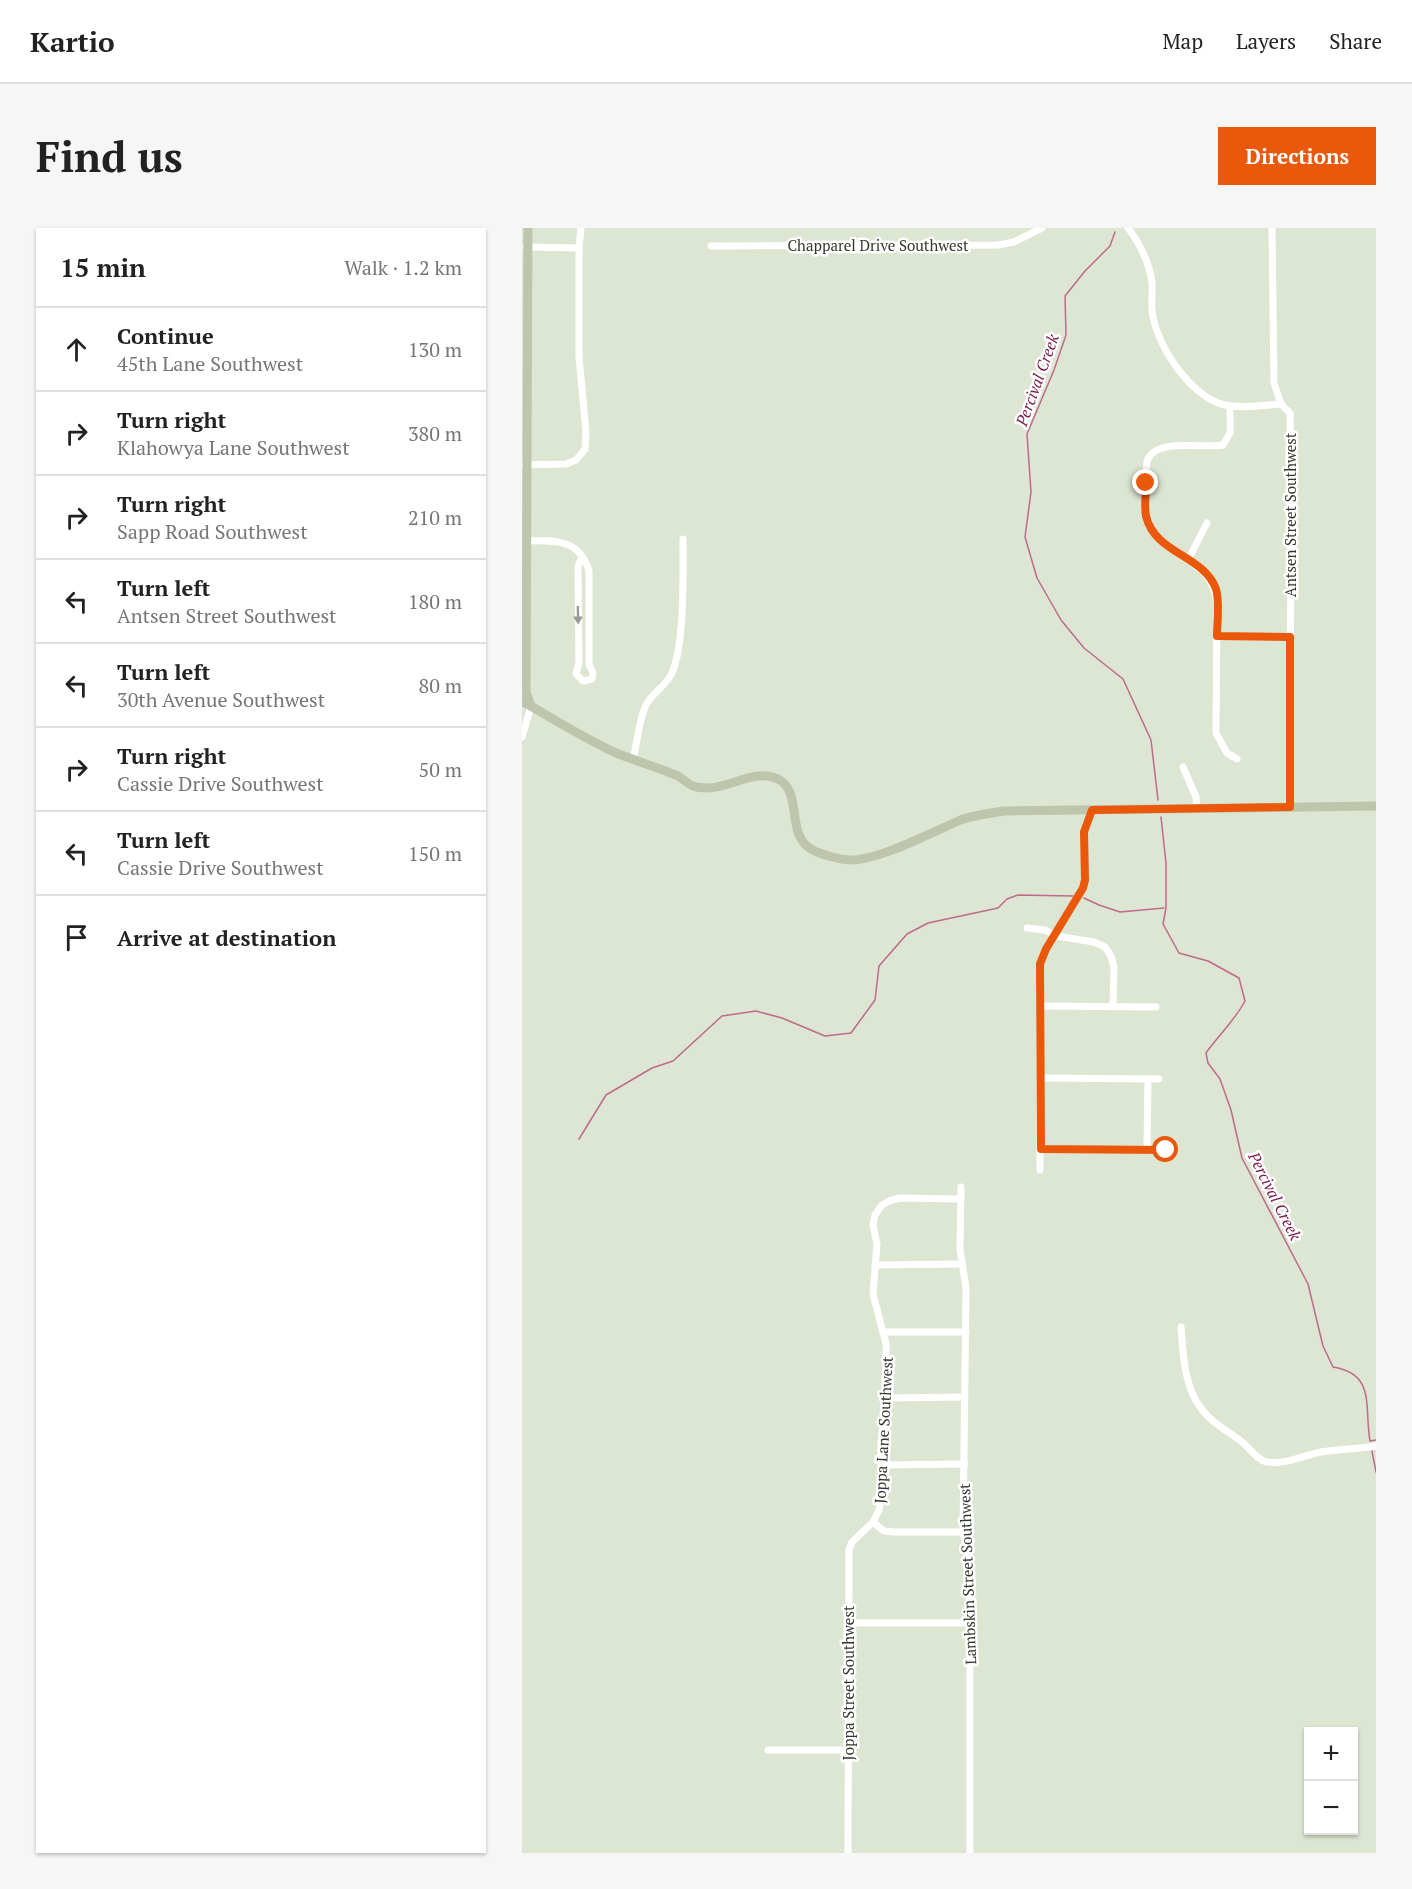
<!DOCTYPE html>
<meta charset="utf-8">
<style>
:root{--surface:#fff;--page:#f6f6f6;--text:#222;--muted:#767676;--line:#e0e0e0;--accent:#ea580c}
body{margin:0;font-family:"PT Serif",serif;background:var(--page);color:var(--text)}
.controls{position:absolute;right:18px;bottom:18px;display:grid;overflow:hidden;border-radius:0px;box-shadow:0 2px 4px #0004}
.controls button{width:54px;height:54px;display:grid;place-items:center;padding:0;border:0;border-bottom:2px solid var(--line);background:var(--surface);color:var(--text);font:30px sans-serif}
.stop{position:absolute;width:18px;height:18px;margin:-14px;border:4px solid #ea580c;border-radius:50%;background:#fff}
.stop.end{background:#ea580c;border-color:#fff;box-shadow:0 2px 6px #0008}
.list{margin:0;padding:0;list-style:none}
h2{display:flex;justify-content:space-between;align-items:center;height:78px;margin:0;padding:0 24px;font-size:26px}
h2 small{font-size:20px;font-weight:400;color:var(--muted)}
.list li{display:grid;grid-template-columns:39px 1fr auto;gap:18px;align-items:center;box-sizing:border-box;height:84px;padding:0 24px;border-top:2px solid var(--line)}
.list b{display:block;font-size:22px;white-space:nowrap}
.list p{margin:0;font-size:20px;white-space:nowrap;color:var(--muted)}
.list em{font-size:20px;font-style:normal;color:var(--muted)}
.icon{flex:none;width:33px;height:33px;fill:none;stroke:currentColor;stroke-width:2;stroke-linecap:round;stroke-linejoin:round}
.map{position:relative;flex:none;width:854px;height:1625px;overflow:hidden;border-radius:0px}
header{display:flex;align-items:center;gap:36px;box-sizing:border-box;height:84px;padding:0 30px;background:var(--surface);border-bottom:2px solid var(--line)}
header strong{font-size:28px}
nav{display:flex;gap:33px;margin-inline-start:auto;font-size:21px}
.intro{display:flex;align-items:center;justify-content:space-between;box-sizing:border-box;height:144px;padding:0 36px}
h1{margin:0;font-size:42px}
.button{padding:15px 27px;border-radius:0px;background:var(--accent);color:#fff;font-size:21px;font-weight:700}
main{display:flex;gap:36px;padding:0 36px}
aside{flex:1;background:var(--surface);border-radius:0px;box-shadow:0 2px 4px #0004}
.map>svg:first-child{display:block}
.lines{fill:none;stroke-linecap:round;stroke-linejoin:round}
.stream{stroke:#bc6b8a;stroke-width:1.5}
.street{stroke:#fff;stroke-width:7}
.secondary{stroke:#bdc6ad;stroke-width:9}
.oneway{fill:#999a96}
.route{stroke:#ea580c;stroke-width:8}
.labels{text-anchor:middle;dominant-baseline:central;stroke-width:5;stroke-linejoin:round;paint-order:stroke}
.street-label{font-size:15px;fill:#33362e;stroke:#fff}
.water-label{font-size:16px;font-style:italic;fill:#7c194a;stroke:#fff}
</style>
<header>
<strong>Kartio</strong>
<nav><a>Map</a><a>Layers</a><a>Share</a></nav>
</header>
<div class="intro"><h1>Find us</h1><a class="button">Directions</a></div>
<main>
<aside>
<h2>15 min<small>Walk · 1.2 km</small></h2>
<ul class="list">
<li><svg class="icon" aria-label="ahead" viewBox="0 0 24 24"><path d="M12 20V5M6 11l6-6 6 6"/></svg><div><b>Continue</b><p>45th Lane Southwest</p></div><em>130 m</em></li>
<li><svg class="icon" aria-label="right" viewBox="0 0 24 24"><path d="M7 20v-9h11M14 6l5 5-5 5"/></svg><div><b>Turn right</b><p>Klahowya Lane Southwest</p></div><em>380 m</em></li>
<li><svg class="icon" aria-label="right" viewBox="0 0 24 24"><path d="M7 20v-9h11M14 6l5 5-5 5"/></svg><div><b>Turn right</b><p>Sapp Road Southwest</p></div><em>210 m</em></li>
<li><svg class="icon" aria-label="left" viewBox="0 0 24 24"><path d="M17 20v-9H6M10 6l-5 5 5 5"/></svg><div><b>Turn left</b><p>Antsen Street Southwest</p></div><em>180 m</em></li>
<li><svg class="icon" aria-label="left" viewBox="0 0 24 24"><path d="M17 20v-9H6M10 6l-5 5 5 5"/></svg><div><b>Turn left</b><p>30th Avenue Southwest</p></div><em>80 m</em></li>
<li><svg class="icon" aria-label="right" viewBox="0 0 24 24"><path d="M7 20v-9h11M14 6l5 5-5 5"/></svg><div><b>Turn right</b><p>Cassie Drive Southwest</p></div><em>50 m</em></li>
<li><svg class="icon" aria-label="left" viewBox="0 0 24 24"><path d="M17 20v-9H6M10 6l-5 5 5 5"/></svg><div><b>Turn left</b><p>Cassie Drive Southwest</p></div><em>150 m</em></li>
<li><svg class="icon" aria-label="arrive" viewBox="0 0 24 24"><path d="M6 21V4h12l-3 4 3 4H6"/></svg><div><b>Arrive at destination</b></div></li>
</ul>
</aside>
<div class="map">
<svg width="854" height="1625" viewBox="0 0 854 1625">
<rect width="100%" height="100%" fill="#dde6d2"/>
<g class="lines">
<g class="stream">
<polyline points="593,4 588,18 563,43 543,68 544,107 532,142 505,206 509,264 503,309 515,350 539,392 562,420 601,451 629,512 636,572"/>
<path d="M 639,589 L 644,635 L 644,680 L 641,696 L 657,725 L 686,733 L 717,750 L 723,773 C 713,792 697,807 684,825 L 686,835 L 698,851 L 709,882 L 720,930 L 786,1056 L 801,1118 L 811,1139 C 854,1146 842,1178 848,1213 L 854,1212"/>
<polyline points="562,670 577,677 598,684 642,680"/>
<polyline points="57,911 84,867 130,840 151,833 200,788 234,783 260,790 303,808 329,805 353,772 357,738 385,706 406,695 476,680 485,671 496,667 551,668"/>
<polyline points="850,1223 854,1244"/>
</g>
<g class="street">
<path d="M 606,0 C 618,16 627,34 630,54 C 631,64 629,73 630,82 C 633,116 669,170 703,177 C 720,181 741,177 759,176"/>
<polyline points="750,0 752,155 759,176 768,185 769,239 768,579"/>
<polyline points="189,18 476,17 492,14 520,0"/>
<polyline points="4,19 57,20"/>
<path d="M 708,178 L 708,205 L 701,217 C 679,221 634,209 625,233 C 624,250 620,273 625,289 C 639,334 690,325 695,376 L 694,505 L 705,525 L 715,531"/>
<polyline points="0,237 44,236 54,232 63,221 64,204 57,129 57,20 59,0"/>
<path d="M 5,313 C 32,312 58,311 67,343 L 67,436 L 71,445 L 70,451 L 61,453 L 54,446 L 57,435 L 56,338 L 60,329"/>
<polyline points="666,332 685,295"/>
<polyline points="695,408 768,409"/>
<polyline points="0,509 9,478"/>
<path d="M 111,531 C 116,513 116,494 124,477 C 130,465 145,457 150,445 C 163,415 161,345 161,311"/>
<polyline points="661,539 674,569 675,581"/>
<polyline points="505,700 523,702 534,708 572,714 583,719 589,728 592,739 591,778"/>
<polyline points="519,778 634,779"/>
<polyline points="519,850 637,851"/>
<polyline points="519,921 644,922"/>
<polyline points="625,922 626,851"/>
<polyline points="518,942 518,736 524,721 561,660 563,652 562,605 570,582"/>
<polyline points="439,959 438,1021 444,1060 441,1304 448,1337 448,1625"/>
<polyline points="353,1037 440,1036"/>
<path d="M 659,1099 C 661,1125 662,1157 678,1179 C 688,1194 706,1203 720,1214 C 728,1220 735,1232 745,1234 C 763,1237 782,1227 799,1224 C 817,1221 836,1221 854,1218"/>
<polyline points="361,1104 444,1104"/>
<polyline points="364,1170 443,1169"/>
<polyline points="359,1237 443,1236"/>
<polyline points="351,1294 362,1303 372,1304 441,1304"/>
<polyline points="326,1395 448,1395"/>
<polyline points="246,1522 326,1522"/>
<polyline points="326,1625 327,1322 330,1314 351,1294 357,1282 359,1272 359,1215 364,1170 364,1116 351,1066 355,1016 351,997 353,987 359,978 367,973 378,970 439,971"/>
</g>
<g class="secondary">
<polyline points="6,0 4,464 9,478"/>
<path d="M 0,473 C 30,490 60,509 92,524 C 113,533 135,539 156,548 C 161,551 166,556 171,558 C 200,568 230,538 256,551 C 280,563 265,603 286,619 C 292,624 300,626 307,628 C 314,630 322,632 329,632 C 357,632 409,605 436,593 C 450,587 466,586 481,583 L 854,578"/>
</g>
</g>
<defs><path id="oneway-solid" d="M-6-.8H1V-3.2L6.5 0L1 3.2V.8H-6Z" transform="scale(1.5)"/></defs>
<use class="oneway" href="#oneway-solid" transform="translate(56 387) rotate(89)"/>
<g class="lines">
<path class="route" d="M 624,255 C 624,265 622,278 624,288 C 633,326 682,327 694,361 C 698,375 695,394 695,408 L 768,409 L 768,579 L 570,582 L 562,604 L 563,652 L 561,660 L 524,721 L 518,736 L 519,921 L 644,922"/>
</g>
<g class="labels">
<g class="street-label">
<text x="356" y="17">Chapparel Drive Southwest</text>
<text transform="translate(768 287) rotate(-90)">Antsen Street Southwest</text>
<text transform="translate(361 1202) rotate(-87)">Joppa Lane Southwest</text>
<text transform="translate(445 1346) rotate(-92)">Lambskin Street Southwest</text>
<text transform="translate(326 1455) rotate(-90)">Joppa Street Southwest</text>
</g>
<g class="water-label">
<text transform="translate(515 152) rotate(-70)">Percival Creek</text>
<text transform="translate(753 968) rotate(63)">Percival Creek</text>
</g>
</g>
</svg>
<div class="controls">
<button>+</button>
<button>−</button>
</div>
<div class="stop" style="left:644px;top:922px"></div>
<div class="stop end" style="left:624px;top:255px"></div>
</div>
</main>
